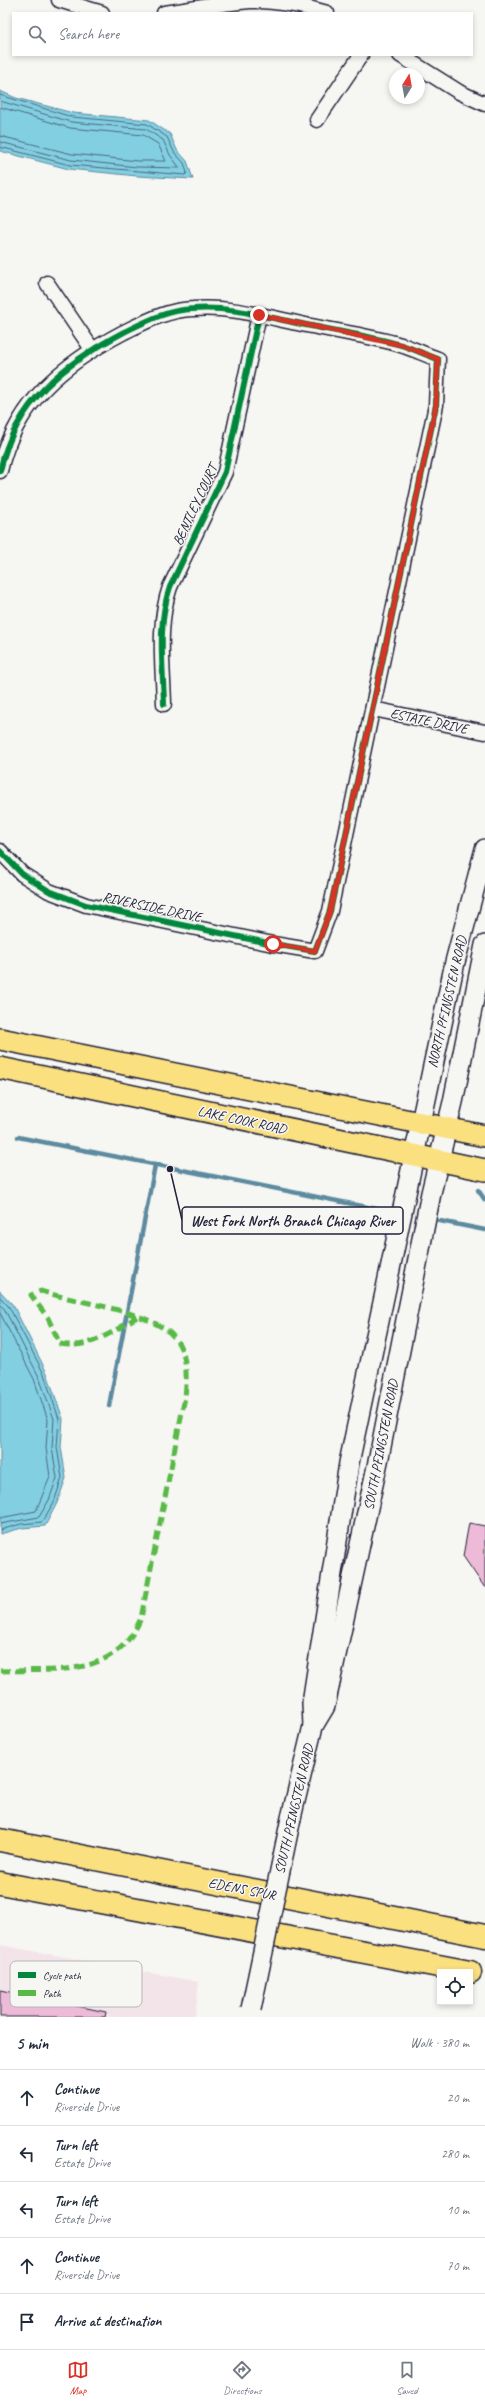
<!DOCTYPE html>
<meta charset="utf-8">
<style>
:root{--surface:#fff;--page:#f6f6f7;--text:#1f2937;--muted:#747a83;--line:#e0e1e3;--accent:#d93025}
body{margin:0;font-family:Caveat,sans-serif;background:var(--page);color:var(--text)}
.controls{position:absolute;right:12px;bottom:12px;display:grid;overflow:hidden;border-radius:0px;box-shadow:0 2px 6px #0003}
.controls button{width:36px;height:36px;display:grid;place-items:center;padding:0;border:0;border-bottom:1px solid var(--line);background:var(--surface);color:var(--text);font:20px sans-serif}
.compass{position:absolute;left:389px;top:68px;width:36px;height:36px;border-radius:50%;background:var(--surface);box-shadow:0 2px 6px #0003;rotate:11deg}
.stop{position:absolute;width:12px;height:12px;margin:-9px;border:3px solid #d93025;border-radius:50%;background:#fff}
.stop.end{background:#d93025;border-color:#fff;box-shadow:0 1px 4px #0008}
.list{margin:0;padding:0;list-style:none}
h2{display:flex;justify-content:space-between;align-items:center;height:52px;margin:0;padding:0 16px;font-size:17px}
h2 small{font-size:13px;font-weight:400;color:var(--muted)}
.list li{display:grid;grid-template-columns:26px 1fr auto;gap:12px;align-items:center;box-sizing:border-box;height:56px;padding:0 16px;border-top:1px solid var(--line)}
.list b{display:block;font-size:15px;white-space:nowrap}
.list p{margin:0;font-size:13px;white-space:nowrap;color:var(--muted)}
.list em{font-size:13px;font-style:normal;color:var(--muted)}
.icon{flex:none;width:22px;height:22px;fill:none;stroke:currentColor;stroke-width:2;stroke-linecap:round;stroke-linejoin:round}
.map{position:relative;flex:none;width:485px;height:2017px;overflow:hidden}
.search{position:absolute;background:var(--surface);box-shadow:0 2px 6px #0003;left:12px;right:12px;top:12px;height:44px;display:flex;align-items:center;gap:10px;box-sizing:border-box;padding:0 14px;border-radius:0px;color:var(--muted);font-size:15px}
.sheet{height:332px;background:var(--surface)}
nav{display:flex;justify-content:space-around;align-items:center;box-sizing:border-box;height:56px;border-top:1px solid var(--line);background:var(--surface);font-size:11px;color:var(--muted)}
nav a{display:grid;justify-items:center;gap:2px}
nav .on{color:var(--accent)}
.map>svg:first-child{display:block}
.built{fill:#f3e4ea}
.water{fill:#83cfe2;stroke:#5c8a9f}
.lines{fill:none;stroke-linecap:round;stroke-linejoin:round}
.shore{stroke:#49677e;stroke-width:1}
.stream{stroke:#5c8a9f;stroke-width:4.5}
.building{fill:#edbad8;stroke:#22223b}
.street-casing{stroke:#22223b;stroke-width:17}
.secondary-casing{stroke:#22223b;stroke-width:22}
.primary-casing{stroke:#22223b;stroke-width:24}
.highway-casing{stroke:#22223b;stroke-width:25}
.street{stroke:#f6f6f2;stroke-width:14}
.secondary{stroke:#f6f6f2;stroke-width:19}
.primary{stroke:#fbe080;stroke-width:21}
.highway{stroke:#fbe080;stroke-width:22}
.secondary-bridge-casing{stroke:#22223b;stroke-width:22;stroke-linecap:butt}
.secondary-bridge{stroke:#f6f6f2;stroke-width:19}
.quiet{stroke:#58b947;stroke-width:5;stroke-dasharray:10 5;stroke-linecap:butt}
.cycleway-casing{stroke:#f6f6f2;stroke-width:8}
.cycleway{stroke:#00873e;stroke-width:6}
.route{stroke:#d93025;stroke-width:5}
.labels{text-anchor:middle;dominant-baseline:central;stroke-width:3;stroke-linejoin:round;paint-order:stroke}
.street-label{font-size:14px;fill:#22223b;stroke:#f6f6f2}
.key{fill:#f6f6f2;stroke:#b6b6bb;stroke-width:1}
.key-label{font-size:11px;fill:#22223b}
.leader{fill:none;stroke:#22223b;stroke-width:1.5}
.callout-dot{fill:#22223b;stroke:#f6f6f2;stroke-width:1.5}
.callout{fill:#f6f6f2;stroke:#22223b;stroke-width:1.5}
.callout-label{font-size:15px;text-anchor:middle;font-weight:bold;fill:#22223b}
</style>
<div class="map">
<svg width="485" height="2017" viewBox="0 0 485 2017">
<rect width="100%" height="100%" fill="#f6f6f2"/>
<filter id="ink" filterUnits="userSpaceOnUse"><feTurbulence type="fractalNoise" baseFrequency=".025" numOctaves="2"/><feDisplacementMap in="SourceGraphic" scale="8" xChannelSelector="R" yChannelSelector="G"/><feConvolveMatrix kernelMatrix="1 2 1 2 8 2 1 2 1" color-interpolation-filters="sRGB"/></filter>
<g filter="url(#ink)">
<polygon class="built" points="0,1945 199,1982 195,2017 0,2017"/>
<g class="water">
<polygon points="0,91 16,98 73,113 149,120 170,134 177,150 187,161 193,179 137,176 69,169 0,151"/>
<polygon points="0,1291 13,1305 47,1373 63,1419 61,1447 66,1478 57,1503 45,1526 22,1528 0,1534"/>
</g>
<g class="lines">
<g class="shore">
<polyline points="0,95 72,117 147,124 167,137 174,152 184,163 187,173 185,175 70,165 0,147"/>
<polyline points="0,101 71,122 146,129 163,140 170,155 180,168 137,167 71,160 0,142"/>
<polyline points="0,107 70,128 143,135 158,144 166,161 138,161 72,154 0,136"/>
<polyline points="0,1297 9,1307 44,1374 59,1419 57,1447 62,1478 54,1502 42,1522 21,1524 0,1530"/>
<polyline points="0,1304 5,1310 39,1377 54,1419 52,1448 57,1478 49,1500 39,1517 0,1524"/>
<polyline points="0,1313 34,1379 48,1420 46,1448 50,1477 36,1511 0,1518"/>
</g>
<g class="stream">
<polyline points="18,1137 382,1210"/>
<polyline points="478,1190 485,1200"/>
<polyline points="440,1221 485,1230"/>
<polyline points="109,1406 155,1165"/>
</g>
</g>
<g class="building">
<polygon points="469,1523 485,1526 485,1588 463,1556"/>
<polygon points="0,1990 106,2012 105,2017 0,2017"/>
</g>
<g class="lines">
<g class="street-casing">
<g id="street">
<polyline points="59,0 102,13"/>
<path d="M 164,13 C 193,9 222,3 250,1 C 275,0 303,6 327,13"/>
<polyline points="400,55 459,92 485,104"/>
<polyline points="317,120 361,55"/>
<polyline points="47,283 92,349"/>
<path d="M 0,471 C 15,402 65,363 124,332 C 147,321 167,310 193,309 C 228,306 263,316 297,323 C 332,331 368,335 401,345 C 414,349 426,355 438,359 L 436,405 L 330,911 L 315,951 L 273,944 L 86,905 L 49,891 L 22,874 L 0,851"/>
<path d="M 164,704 C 163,665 157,625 170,587 L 225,472 L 259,315"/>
<polyline points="373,709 485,732"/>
</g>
</g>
<g class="secondary-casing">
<g id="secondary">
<polyline points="313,1726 325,1706 379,1457 431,1193 453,1102 485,945"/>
<polyline points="291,1818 313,1726 312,1703 349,1463 455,962 485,849"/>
</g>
</g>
<g class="primary-casing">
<g id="primary">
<polyline points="0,1039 485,1136"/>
<polyline points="0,1068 485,1170"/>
</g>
</g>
<g class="highway-casing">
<g id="highway">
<polyline points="0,1840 485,1936"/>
<polyline points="0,1883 470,1972"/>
</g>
</g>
<use href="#street" class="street"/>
<use href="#secondary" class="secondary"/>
<use href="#primary" class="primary"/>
<use href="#highway" class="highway"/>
<g class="secondary-bridge-casing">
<polyline id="secondary-bridge" points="251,2009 291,1818"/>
</g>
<use href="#secondary-bridge" class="secondary-bridge"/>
<path class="quiet" d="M 0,1671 C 55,1669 115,1679 141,1618 L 185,1397 C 187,1377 188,1352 173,1336 C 151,1311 74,1302 41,1291 L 31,1295 L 48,1318 L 60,1344 C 90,1350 113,1331 137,1317"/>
<g class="cycleway-casing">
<g id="cycleway">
<path d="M 0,471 C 15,402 65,363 124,332 C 147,321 167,310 193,309 C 228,306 263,316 297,323 C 332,331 368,335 401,345 C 414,349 426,355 438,359 L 436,405 L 330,911 L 315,951 L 273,944 L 86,905 L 49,891 L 22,874 L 0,851"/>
<path d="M 164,704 C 163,665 157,625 170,587 L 225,472 L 259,315"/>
</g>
</g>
<use href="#cycleway" class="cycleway"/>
</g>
</g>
<g class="lines" filter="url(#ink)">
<polyline class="route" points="259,315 402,345 438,359 436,405 330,911 315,951 273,944"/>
</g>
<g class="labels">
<g class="street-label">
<text transform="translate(195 505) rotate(-65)">BENTLEY COURT</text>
<text transform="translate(429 721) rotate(12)">ESTATE DRIVE</text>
<text transform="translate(152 907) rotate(12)">RIVERSIDE DRIVE</text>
<text transform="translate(447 1002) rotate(-77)">NORTH PFINGSTEN ROAD</text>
<text transform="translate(242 1120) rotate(12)">LAKE COOK ROAD</text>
<text transform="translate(381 1445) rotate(-79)">SOUTH PFINGSTEN ROAD</text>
<text transform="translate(294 1809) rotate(-77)">SOUTH PFINGSTEN ROAD</text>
<text transform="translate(242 1889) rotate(11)">EDENS SPUR</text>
</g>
</g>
<rect x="10" y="1961" width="132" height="46" rx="6" class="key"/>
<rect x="18" y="1972" width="18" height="6" fill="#00873e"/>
<rect x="18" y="1990" width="18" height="6" fill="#58b947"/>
<g class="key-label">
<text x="43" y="1979">Cycle path</text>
<text x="43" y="1997">Path</text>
</g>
<path class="leader" d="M170 1169L182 1220"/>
<circle class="callout-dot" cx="170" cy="1169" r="4"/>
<rect class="callout" x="182" y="1207" width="221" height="27" rx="4"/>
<g class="callout-label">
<text x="293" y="1226">West Fork North Branch Chicago River</text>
</g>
</svg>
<div class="controls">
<button><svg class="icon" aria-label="locate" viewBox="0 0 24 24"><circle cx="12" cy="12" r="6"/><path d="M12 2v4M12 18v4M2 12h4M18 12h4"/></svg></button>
</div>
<svg class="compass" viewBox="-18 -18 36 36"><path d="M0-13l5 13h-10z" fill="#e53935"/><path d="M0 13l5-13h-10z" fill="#747a83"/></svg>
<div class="stop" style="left:273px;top:944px"></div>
<div class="stop end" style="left:259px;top:315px"></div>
<div class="search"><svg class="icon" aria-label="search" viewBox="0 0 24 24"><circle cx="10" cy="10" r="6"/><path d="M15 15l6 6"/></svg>Search here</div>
</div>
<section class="sheet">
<h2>5 min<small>Walk · 380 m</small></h2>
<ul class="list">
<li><svg class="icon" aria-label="ahead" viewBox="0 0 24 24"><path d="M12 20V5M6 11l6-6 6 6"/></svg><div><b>Continue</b><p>Riverside Drive</p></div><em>20 m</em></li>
<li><svg class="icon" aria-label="left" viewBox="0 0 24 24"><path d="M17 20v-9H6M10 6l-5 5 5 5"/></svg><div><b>Turn left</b><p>Estate Drive</p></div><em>280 m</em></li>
<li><svg class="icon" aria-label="left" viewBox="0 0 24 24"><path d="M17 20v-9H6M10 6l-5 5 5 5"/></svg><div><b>Turn left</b><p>Estate Drive</p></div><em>10 m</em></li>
<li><svg class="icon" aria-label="ahead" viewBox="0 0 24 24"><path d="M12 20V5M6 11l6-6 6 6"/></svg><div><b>Continue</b><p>Riverside Drive</p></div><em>70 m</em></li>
<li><svg class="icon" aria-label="arrive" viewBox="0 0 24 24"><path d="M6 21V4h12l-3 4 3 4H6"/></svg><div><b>Arrive at destination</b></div></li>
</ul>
</section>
<nav>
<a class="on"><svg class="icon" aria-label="map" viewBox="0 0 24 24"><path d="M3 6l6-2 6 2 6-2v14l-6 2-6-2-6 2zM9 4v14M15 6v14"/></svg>Map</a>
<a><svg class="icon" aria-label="directions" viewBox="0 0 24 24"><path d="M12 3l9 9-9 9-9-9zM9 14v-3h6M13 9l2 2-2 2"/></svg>Directions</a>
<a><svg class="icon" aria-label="saved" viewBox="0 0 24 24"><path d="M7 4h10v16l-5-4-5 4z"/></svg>Saved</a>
</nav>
